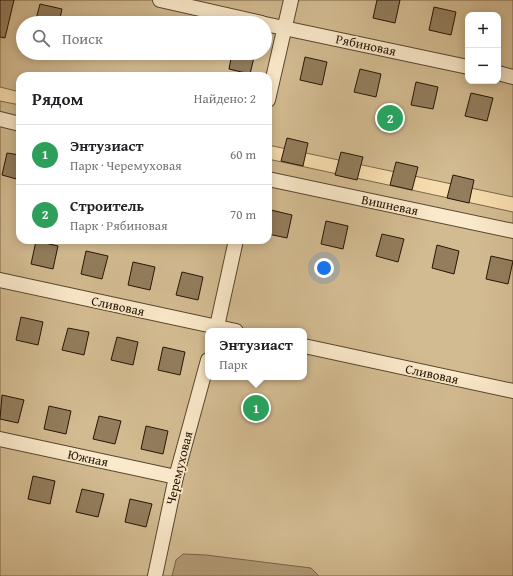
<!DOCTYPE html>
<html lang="ru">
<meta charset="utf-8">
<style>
:root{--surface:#fff;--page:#f2f2f2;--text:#202124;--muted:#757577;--line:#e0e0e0;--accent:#8f2418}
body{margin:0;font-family:"Gentium Book Plus",serif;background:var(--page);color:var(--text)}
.controls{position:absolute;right:12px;top:12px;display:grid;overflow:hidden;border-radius:8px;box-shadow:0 2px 10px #0003}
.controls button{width:36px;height:36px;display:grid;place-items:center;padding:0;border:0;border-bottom:1px solid var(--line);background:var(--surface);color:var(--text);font:20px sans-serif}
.you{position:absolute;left:324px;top:268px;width:14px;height:14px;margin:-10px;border:3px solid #fff;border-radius:50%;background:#1a73e8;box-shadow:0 0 0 6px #1a73e833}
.badge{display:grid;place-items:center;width:26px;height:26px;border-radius:50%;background:var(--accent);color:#fff;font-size:13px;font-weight:700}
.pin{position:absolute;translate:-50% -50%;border:2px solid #fff;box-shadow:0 1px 4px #0006}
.popup{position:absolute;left:205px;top:328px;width:102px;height:52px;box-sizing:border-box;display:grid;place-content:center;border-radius:8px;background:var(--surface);filter:drop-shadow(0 1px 3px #0005);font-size:13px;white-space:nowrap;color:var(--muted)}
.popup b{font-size:15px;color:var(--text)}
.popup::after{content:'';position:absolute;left:50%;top:100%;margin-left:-8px;border:8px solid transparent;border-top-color:var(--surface)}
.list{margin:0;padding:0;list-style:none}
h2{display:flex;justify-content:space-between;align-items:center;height:52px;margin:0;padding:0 16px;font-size:17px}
h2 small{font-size:13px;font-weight:400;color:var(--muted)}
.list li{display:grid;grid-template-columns:26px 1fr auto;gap:12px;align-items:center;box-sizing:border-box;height:60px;padding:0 16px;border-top:1px solid var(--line)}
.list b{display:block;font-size:15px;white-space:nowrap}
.list p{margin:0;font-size:13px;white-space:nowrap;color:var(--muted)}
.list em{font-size:13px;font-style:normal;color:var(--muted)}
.icon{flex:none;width:22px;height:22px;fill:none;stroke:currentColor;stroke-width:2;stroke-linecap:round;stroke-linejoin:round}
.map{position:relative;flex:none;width:513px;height:576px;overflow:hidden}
.search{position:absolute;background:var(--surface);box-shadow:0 2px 10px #0003;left:16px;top:16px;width:256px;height:44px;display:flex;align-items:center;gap:10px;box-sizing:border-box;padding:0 14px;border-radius:22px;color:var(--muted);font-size:15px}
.panel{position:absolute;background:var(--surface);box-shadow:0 2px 10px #0003;left:16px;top:72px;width:256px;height:172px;border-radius:12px}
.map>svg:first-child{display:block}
.green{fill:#d3bb91;stroke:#7c684a;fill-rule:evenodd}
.water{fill:#b09974;stroke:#796447}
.building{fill:#937d5c;stroke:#261504}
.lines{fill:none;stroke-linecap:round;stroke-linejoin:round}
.street-casing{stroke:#5a472e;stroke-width:16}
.street{stroke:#fae9ca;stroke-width:14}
.labels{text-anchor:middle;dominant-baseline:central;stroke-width:3.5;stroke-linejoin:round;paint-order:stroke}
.street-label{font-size:13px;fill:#261504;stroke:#fae9ca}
</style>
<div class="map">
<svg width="513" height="576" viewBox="0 0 513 576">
<rect width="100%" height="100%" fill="#f7ddae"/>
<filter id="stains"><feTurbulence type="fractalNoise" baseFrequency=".005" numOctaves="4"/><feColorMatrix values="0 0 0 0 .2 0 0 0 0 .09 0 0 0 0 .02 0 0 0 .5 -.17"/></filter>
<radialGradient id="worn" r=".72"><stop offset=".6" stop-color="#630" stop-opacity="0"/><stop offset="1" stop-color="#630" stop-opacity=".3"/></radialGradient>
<g class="green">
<path d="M 0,0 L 513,0 L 513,197 L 268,145 L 268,76 L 20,76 L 20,92 L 0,87 ZM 468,15 L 498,15 L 498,81 L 468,81 ZM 23,23 L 265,23 L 265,53 L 23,53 Z"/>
<path d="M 0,101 L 20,105 L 20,240 L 268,240 L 268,159 L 513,212 L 513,576 L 0,576 ZM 208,331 L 304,331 L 304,377 L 208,377 Z"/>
</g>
<polygon class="water" points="183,554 206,555 311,568 319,576 172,576 176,560"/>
<g class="building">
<polygon points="0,0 14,0 5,38 0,37"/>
<polygon points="377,0 400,0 395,23 373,18"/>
<polygon points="40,4 62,9 59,23 35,23"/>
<polygon points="434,7 456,12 451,35 429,30"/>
<polygon points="232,53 255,53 250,74 229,69"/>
<polygon points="305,57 327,62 322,85 300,80"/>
<polygon points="360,69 381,74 376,97 354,92"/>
<polygon points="416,82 438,87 433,109 411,105"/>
<polygon points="471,93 493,98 487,121 465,116"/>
<polygon points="287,138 308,143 303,166 281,161"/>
<polygon points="341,152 363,157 357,180 335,175"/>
<polygon points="7,153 20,155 20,180 2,175"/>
<polygon points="396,162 418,167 412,190 390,185"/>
<polygon points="453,175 474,180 469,203 447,198"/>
<polygon points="271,210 292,215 287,238 268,234"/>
<polygon points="326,221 348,226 343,249 321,244"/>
<polygon points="382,234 404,239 398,262 376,256"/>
<polygon points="36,241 58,246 53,269 31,264"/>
<polygon points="437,245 459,251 454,274 432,268"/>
<polygon points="86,251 108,256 102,279 81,274"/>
<polygon points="491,256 513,261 508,284 486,279"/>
<polygon points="133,262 155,267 150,290 128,285"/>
<polygon points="182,272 203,277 198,300 176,295"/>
<polygon points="21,317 43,322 38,345 16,340"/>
<polygon points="68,328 89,332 84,355 62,350"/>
<polygon points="117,337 138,342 133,365 111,360"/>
<polygon points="163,347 185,352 180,375 158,370"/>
<polygon points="2,395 24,400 18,423 0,419"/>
<polygon points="49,406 71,411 66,434 44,429"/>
<polygon points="99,416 121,421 115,444 93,439"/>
<polygon points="146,426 168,431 163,454 141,449"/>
<polygon points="33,476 55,481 50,504 28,499"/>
<polygon points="82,489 104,494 98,517 76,512"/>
<polygon points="130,499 152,504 146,527 125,522"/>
</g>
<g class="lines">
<g class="street-casing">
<g id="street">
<polyline points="160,0 262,23"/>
<polyline points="265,24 468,67"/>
<polyline points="498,73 513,77"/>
<polyline points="268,100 291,0"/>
<polyline points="0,119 20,124"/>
<polyline points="268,179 513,231"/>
<polyline points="0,280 236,331"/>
<polyline points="216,331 236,240"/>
<polyline points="304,346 513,391"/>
<polyline points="0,439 176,477"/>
<polyline points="155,576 176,477 208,360"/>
</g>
</g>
<use href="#street" class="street"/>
</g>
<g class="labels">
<g class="street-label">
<text transform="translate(366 45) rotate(12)">Рябиновая</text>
<text transform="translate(390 205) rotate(12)">Вишневая</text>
<text transform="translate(118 306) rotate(12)">Сливовая</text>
<text transform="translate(432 374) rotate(12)">Сливовая</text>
<text transform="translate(88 458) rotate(12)">Южная</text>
<text transform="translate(179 468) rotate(-76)">Черемуховая</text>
</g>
</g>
<rect width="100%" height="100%" filter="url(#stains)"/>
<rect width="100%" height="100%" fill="url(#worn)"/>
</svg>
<div class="controls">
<button>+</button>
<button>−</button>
</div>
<div class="you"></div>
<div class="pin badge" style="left:256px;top:408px;background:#2e9e5b">1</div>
<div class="popup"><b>Энтузиаст</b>Парк</div>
<div class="pin badge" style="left:390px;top:118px;background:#2e9e5b">2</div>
<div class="search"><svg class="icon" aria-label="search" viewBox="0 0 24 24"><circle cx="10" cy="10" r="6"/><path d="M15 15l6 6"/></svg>Поиск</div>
<section class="panel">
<h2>Рядом<small>Найдено: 2</small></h2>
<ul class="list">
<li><span class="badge" style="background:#2e9e5b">1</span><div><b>Энтузиаст</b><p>Парк · Черемуховая</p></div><em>60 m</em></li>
<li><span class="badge" style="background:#2e9e5b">2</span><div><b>Строитель</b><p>Парк · Рябиновая</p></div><em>70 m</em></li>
</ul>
</section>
</div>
